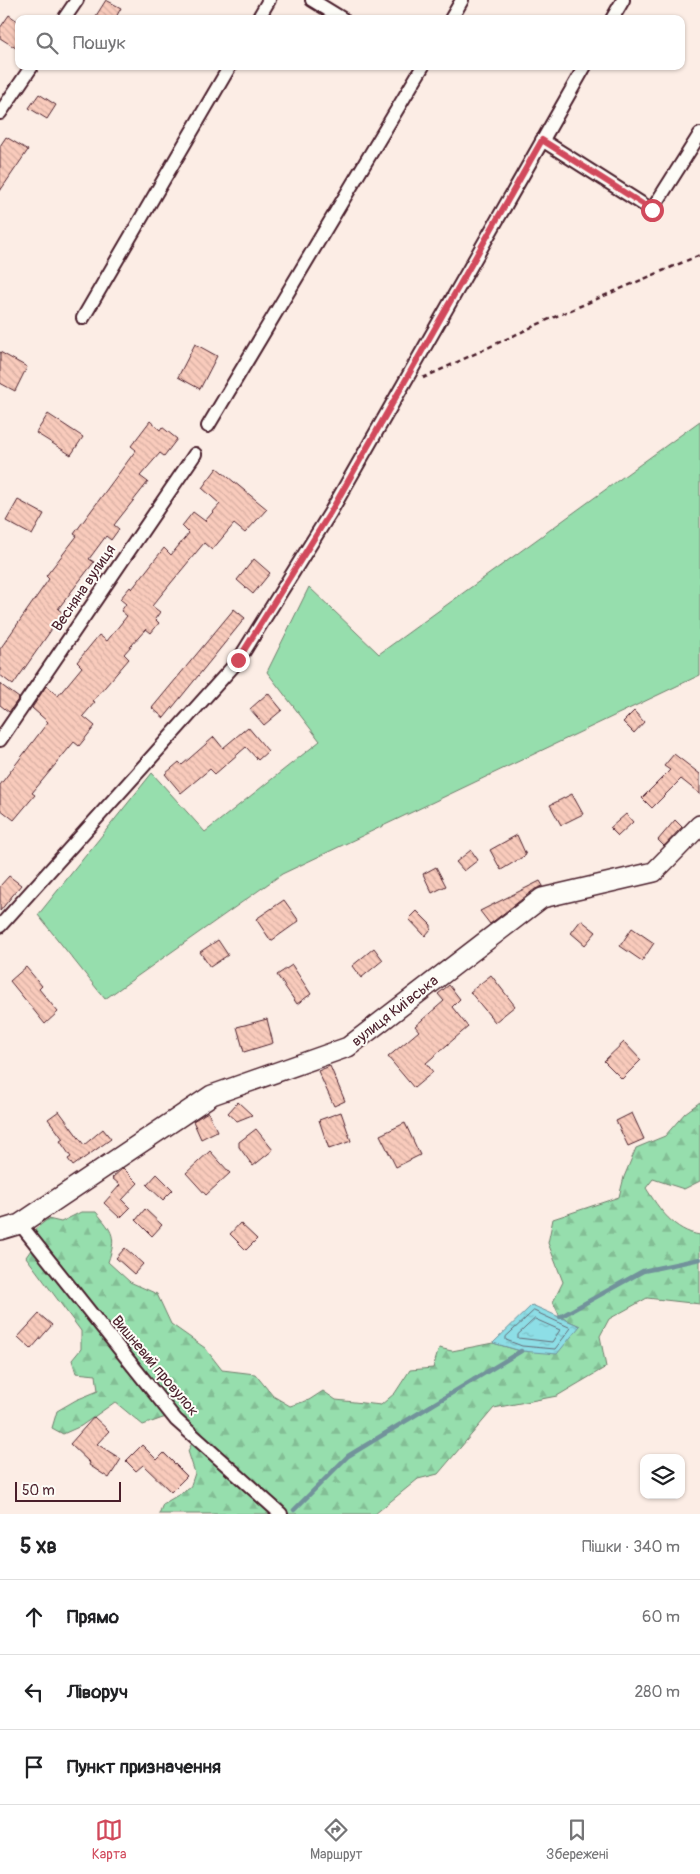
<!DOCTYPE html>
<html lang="uk">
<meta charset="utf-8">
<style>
:root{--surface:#fff;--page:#f6f6f6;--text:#202124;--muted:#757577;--line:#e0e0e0;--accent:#d1495b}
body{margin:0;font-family:Pangolin,sans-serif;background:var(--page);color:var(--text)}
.controls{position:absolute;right:15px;bottom:15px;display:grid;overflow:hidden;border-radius:10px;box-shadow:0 1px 4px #0004}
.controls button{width:45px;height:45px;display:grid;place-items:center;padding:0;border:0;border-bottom:1px solid var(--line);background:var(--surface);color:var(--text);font:25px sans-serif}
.scale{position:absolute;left:15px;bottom:12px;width:106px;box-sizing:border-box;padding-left:5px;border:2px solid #4a1f2b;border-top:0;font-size:14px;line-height:18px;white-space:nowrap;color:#4a1f2b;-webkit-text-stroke:4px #fdfcf7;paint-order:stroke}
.stop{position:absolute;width:15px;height:15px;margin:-11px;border:4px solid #d1495b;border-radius:50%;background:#fff}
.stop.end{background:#d1495b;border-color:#fff;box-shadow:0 1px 5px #0008}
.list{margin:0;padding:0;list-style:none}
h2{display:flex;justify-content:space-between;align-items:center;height:65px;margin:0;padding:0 20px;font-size:21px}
h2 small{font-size:16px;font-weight:400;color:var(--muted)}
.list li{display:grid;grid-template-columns:32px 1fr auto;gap:15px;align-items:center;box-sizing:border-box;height:75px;padding:0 20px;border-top:1px solid var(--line)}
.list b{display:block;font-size:19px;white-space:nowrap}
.list em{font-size:16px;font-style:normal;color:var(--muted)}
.icon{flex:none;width:28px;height:28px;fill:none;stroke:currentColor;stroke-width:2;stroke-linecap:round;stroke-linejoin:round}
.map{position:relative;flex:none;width:700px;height:1514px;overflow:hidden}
.search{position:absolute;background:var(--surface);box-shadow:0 1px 4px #0004;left:15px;right:15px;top:15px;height:55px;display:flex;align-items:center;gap:12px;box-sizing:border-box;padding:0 18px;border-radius:10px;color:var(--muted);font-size:19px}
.sheet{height:290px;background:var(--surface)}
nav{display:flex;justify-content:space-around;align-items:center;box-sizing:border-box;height:70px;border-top:1px solid var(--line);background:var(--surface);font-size:14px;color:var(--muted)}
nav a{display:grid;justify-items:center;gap:2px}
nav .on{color:var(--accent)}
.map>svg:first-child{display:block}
.forest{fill:url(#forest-firs);stroke:#707e6c}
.garden{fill:#96dead;stroke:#707e6c}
.water{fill:url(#water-ripples);stroke:#72929b}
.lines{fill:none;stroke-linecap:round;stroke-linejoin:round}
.shore{stroke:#656b76;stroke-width:1}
.stream{stroke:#72929b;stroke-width:4.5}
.building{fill:url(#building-back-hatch);stroke:#4a1f2b}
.street-casing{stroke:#4a1f2b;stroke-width:16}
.secondary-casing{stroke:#4a1f2b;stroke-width:22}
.path{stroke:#4a1f2b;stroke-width:2.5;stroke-dasharray:5 4;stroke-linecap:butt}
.street{stroke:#fdfcf7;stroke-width:12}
.secondary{stroke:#fdfcf7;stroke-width:19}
.route{stroke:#d1495b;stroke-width:6}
.labels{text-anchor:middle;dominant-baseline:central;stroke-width:4;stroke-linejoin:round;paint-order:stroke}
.street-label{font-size:15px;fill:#4a1f2b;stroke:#fdfcf7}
</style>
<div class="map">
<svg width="700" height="1514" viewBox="0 0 700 1514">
<defs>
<pattern id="forest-firs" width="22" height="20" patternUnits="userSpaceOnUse" patternTransform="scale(1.25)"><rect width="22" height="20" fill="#96dead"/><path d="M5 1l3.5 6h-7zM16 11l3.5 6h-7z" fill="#83be95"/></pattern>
<pattern id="water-ripples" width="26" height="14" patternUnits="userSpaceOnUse" patternTransform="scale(1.25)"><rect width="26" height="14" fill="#8ddee6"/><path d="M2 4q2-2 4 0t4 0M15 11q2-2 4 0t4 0" fill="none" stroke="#7bbec5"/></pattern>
<pattern id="building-back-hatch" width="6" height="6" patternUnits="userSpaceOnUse" patternTransform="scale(1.25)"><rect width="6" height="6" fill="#f9cbbc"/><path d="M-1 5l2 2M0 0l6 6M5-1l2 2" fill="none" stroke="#d7aea2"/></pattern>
</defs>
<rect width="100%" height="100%" fill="#fcede5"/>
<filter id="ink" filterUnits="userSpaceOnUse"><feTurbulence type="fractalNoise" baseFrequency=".02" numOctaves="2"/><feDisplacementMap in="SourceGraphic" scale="10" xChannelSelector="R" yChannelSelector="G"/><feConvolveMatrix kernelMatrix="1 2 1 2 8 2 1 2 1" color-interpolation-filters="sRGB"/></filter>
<g filter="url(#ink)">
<path class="forest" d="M 700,1102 L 700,1181 L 684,1189 L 653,1179 L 646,1188 C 659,1209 674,1231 700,1235 L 700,1304 L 647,1298 L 609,1319 L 600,1336 L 606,1367 L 557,1396 L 494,1408 L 438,1474 L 418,1479 L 375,1514 L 159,1514 L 163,1504 L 190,1488 L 195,1473 L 188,1451 L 192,1443 L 180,1415 L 163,1418 L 143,1425 L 115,1402 L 81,1426 L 63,1434 L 52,1428 L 57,1411 L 76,1400 L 98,1391 L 96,1375 L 76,1373 L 72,1360 L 81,1349 L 81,1331 L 26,1257 L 33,1247 L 34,1230 L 48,1219 L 61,1222 L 81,1212 L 96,1212 C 113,1232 117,1237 108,1262 L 130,1282 L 157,1294 L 171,1324 L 205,1348 L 222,1370 L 255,1374 L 273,1396 L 290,1406 L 309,1400 L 323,1391 L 336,1400 L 381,1405 L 395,1393 L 410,1370 L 433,1368 L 439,1348 L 452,1351 L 493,1343 L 521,1351 L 580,1326 L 560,1317 L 553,1302 L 563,1282 L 548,1243 L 553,1219 L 619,1197 L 624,1177 L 636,1148 L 665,1136 L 685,1113 Z"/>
<polygon class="garden" points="700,421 700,675 282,874 105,999 38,915 152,773 205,832 320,741 267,672 309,587 379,654"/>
<polygon class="water" points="532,1305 580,1326 557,1354 521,1351 493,1343"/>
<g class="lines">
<g class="shore">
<polygon points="534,1311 571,1328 555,1349 522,1346 506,1340 506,1337"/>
<polygon points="535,1319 560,1330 552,1342 518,1338 518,1335"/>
</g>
<g class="stream">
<polyline points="560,1317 643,1271 700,1259"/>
<polyline points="294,1510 348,1456 521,1351"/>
</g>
</g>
<g class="building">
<polygon points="106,0 121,8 115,19 94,19"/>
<polygon points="9,15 19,22 19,50 0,38 0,28"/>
<polygon points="39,94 56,105 47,119 29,108"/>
<polygon points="6,137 28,150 0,191 0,146"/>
<polygon points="195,344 217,356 200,389 178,377"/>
<polygon points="0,352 27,367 15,391 0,383"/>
<polygon points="48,414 83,437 71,455 36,433"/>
<polygon points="150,421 160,430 162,427 177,439 164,456 160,453 140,476 148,482 114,525 119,529 111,540 106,536 89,559 94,562 58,609 63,613 13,685 0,675 0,649 49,579 46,576 77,536 74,534 136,450 131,446"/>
<polygon points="217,468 267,509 245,533 234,524 212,550 204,543 152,606 160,612 155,619 159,623 151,633 146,629 124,654 129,659 93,701 95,702 83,716 95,726 79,746 74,742 32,793 35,795 14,820 0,809 0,785 48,722 32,708 46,686 58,696 82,667 77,662 99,635 107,641 127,616 121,611 126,604 120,599 130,587 132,589 164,548 171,555 189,533 182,526 193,512 205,521 220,504 202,488"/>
<polygon points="18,500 44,514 32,535 6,521"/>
<polygon points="254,559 270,573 253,594 237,580"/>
<polygon points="234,609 245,618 164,718 152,708"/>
<polygon points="0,684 19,698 9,712 0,705"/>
<polygon points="268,693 282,710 264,725 250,709"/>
<polygon points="634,711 644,722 634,733 623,722"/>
<polygon points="248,727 268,751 258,760 246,747 215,774 210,769 181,793 165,774 179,762 182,765 214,737 223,748"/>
<polygon points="674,754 700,774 700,794 681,779 652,808 642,798 670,770 664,766"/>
<polygon points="572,794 583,814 561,825 550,805"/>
<polygon points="626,814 633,822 618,836 610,828"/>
<polygon points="675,820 682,827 664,846 658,840"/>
<polygon points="517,835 526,855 501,870 490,850"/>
<polygon points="471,850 478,860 464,871 456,862"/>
<polygon points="436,867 446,886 432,893 423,874"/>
<polygon points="9,876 21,885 0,911 0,886"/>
<polygon points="540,881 543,886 535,889 490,924 480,911"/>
<polygon points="284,900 299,921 271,941 256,919"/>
<polygon points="417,911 431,925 431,929 425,936 409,919"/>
<polygon points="581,920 596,932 585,945 571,933"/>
<polygon points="632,928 654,943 642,961 620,946"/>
<polygon points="218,940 228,955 210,967 200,952"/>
<polygon points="374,948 383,960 361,978 352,966"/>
<polygon points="292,965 311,994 297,1004 277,975"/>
<polygon points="26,967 42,986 39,989 58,1012 45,1024 10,981"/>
<polygon points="491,975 515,1006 495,1022 470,992"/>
<polygon points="449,985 460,999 452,1007 468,1027 426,1063 433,1072 414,1088 388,1057 419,1031 415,1026 444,1001 438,994"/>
<polygon points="267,1019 273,1043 244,1052 237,1027"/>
<polygon points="624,1042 641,1060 622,1079 604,1061"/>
<polygon points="330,1066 345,1101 334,1106 318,1071"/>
<polygon points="238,1102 252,1115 237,1121 228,1113"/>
<polygon points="59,1111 84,1145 103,1129 111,1139 73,1166 68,1159 71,1157 60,1141 63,1139 48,1119"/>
<polygon points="208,1112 217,1131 201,1139 193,1121"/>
<polygon points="341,1112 351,1141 329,1149 319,1120"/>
<polygon points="632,1113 644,1139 628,1146 616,1121"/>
<polygon points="405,1123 420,1155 396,1167 380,1135"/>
<polygon points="256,1129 273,1150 253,1166 239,1147 239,1142"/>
<polygon points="210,1151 230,1173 206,1195 186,1173"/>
<polygon points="123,1168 138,1183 122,1200 130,1208 120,1218 104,1203 120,1185 112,1178"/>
<polygon points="157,1174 173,1190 163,1200 147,1185"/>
<polygon points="145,1209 162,1225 152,1236 136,1220"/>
<polygon points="240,1223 257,1239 246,1250 230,1234"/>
<polygon points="125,1248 143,1264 134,1274 116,1258"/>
<polygon points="39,1314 52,1325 31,1349 18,1337"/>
<polygon points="94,1417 109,1431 97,1444 121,1459 109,1478 89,1465 90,1463 70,1444"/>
<polygon points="142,1445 157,1460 164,1453 187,1476 171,1492 143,1465 136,1471 126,1461"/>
</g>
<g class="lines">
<g class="street-casing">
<g id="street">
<polyline points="312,0 343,19"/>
<polyline points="64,19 77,0"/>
<polyline points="258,19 269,0"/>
<polyline points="451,19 462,0"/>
<polyline points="612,19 623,0"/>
<polyline points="0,113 32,66"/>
<polyline points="542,140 652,210 700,134"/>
<polyline points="83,318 230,66"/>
<polyline points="208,426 423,66"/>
<polyline points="0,740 195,454"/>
<polyline points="0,926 238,661 330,513 585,66"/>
<polyline points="20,1224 176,1420 281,1514"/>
</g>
</g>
<g class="secondary-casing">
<polyline id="secondary" points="0,1230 20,1224 212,1095 348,1047 542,898 654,872 700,825"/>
</g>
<polyline class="path" points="423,378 545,321 700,255"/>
<use href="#street" class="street"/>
<use href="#secondary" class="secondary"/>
</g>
</g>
<g class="lines" filter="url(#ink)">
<polyline class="route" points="238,660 330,513 542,140 652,210"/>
</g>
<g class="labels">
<g class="street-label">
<text transform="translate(84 588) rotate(-56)">Весняна вулиця</text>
<text transform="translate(395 1011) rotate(-38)">вулиця Київська</text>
<text transform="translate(155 1366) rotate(50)">Вишневий провулок</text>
</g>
</g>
</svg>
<div class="controls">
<button><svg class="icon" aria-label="layers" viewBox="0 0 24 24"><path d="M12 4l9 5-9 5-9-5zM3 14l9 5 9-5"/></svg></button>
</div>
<div class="scale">50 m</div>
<div class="stop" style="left:652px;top:210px"></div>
<div class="stop end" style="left:238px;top:660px"></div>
<div class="search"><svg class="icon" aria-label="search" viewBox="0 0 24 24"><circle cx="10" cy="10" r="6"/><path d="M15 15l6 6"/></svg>Пошук</div>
</div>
<section class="sheet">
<h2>5 хв<small>Пішки · 340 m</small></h2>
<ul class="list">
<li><svg class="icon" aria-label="ahead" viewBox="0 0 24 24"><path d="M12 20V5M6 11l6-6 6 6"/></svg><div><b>Прямо</b></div><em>60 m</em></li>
<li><svg class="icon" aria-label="left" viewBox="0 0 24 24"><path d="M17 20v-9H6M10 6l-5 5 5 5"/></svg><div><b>Ліворуч</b></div><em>280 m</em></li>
<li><svg class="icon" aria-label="arrive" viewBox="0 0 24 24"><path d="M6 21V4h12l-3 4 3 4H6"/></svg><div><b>Пункт призначення</b></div></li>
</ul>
</section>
<nav>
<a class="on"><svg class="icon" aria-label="map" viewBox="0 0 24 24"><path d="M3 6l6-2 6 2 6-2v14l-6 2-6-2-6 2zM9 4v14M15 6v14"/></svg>Карта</a>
<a><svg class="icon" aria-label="directions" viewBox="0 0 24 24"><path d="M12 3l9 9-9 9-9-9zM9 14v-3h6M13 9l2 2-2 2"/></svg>Маршрут</a>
<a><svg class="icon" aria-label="saved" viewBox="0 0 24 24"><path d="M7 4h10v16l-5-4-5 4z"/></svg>Збережені</a>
</nav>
